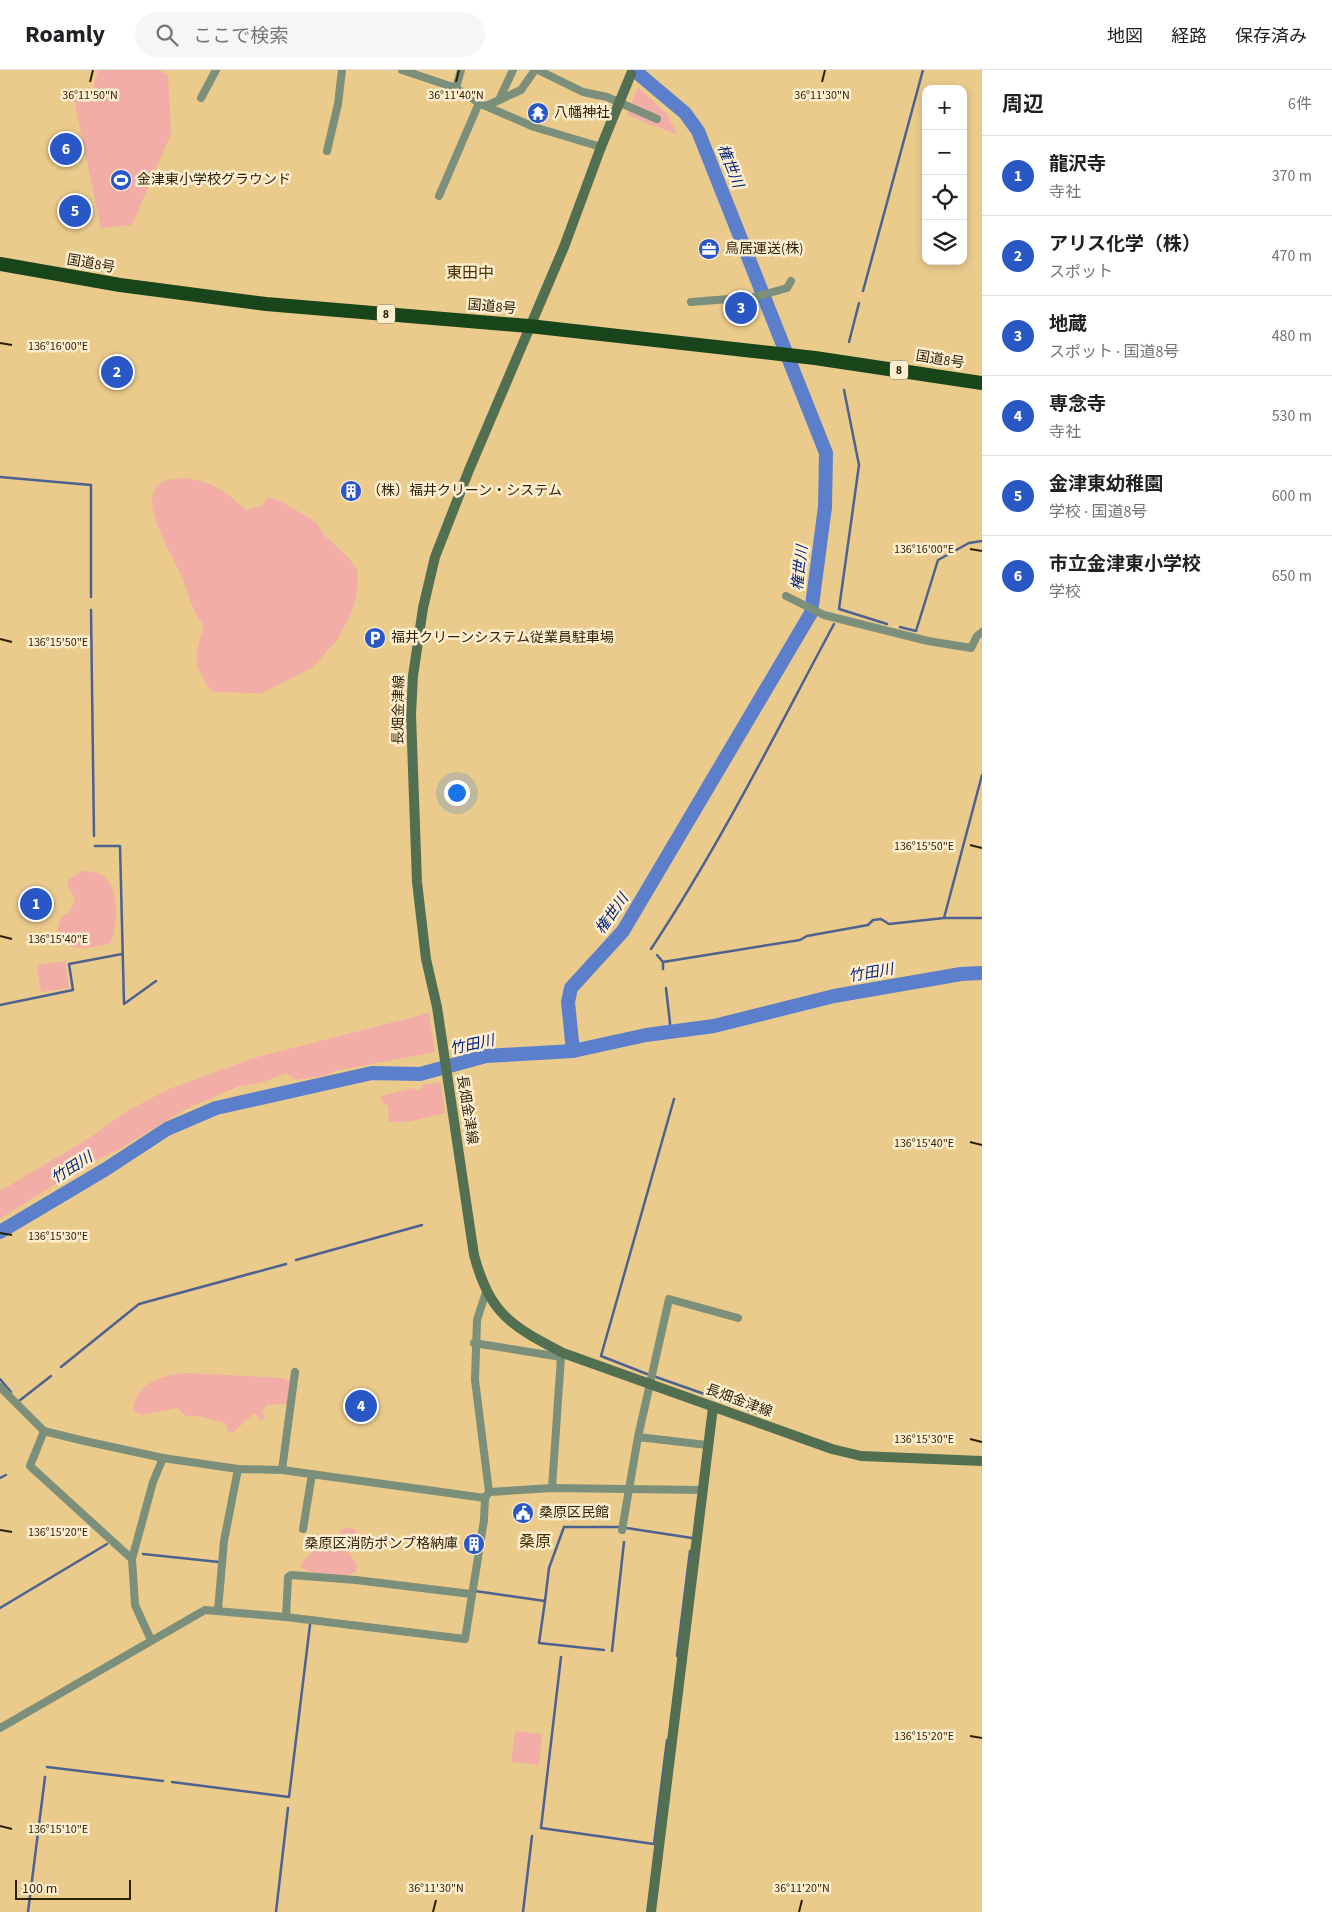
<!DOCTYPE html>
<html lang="ja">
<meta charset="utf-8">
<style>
:root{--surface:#fff;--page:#f6f6f6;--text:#202124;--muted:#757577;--line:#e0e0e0;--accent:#2a57c6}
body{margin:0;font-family:"Source Sans 3","Noto Sans JP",sans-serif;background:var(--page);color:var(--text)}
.controls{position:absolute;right:15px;top:15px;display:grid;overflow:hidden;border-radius:10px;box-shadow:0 2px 8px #0003}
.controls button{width:45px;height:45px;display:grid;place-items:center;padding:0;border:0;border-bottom:1px solid var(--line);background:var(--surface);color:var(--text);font:25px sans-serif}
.scale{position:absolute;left:15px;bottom:12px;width:116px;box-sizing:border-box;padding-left:5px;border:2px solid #2b1f05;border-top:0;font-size:14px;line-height:18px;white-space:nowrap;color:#2b1f05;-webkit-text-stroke:4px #feeecf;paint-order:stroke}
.you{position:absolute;left:456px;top:722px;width:18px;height:18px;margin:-12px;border:4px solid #fff;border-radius:50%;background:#1a73e8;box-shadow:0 0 0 8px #1a73e833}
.badge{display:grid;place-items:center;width:32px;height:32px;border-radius:50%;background:var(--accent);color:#fff;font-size:16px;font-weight:700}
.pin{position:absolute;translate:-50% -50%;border:2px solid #fff;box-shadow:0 1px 5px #0006}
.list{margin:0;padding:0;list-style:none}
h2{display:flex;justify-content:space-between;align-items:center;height:65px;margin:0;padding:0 20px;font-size:21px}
h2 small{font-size:16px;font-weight:400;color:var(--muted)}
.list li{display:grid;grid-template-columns:32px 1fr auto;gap:15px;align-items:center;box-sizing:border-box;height:80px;padding:0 20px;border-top:1px solid var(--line)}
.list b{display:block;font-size:19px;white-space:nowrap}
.list p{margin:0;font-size:16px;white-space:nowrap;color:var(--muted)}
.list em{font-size:16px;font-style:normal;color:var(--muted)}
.icon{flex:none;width:28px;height:28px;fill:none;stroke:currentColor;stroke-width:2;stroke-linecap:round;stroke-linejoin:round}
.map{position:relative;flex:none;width:982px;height:1842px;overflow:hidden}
header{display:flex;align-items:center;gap:30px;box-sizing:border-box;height:70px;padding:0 25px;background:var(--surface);border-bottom:1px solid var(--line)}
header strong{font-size:24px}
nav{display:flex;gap:28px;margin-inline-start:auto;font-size:18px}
.search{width:350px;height:45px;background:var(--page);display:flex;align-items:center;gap:12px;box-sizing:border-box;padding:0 18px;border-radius:28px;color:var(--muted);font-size:19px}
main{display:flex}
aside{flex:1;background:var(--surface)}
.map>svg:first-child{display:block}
.green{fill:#f2ada7}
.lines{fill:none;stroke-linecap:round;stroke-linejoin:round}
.stream{stroke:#4d6290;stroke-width:2.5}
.river{stroke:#5b7fcb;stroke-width:14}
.street{stroke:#7b8f7a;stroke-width:8}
.secondary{stroke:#527051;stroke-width:10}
.highway{stroke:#18461a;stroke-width:14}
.secondary-bridge{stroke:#527051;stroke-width:10}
.ticks{fill:none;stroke:#2b1f05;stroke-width:2}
.labels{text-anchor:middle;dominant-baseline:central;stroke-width:5;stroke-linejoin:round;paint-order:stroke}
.shield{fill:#feeecf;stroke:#6a5d42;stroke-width:1}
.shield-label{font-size:12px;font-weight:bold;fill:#2b1f05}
.poi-label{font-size:14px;fill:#2b1f05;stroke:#feeecf;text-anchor:start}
.street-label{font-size:14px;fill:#2b1f05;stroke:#feeecf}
.water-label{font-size:15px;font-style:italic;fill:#06257e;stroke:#feeecf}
.quarter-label{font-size:16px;fill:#473200;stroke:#feeecf}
.ticks-label{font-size:12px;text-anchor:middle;fill:#2b1f05;stroke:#feeecf;stroke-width:5;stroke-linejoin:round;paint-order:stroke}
</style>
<header>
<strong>Roamly</strong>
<div class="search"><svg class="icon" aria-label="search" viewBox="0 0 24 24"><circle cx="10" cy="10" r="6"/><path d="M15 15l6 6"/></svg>ここで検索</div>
<nav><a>地図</a><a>経路</a><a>保存済み</a></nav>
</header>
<main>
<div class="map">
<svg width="982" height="1842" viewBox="0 0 982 1842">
<rect width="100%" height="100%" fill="#ebcb8c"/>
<g class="green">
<polygon points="98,0 160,0 168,6 171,64 132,155 101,158 73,25 93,18"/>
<polygon points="638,17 666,43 678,65 627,45"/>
<path d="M 187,408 C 215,413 225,421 246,440 L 261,436 L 268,427 L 281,431 L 316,452 L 324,465 L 349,488 L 358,501 L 357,524 L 352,542 L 337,570 L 313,597 L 262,623 L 213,622 C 192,597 194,586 204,556 C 190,539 188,520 179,501 C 171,482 139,433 158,415 C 165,408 178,409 187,408 Z"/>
<path d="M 82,801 C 90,802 102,802 107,809 C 119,823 118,859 110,873 C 95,878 74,882 61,871 L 58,858 L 61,847 L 68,843 L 75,831 L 71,820 L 67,815 L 68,810 Z"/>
<polygon points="65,891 69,918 41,922 37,895"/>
<path d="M 429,943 L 435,982 L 335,1001 C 323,1008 310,1007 296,1010 L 286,1003 L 261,1013 L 237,1017 L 184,1040 L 121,1078 L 81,1098 L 0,1149 L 0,1121 L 86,1070 L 129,1040 L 169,1019 L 254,988 Z"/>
<polygon points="441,1013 445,1043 407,1052 389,1052 388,1036 382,1032 381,1026 412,1018 419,1021 424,1014"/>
<path d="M 187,1303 L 283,1308 L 290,1312 L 288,1334 L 267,1335 L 262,1341 L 265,1348 L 261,1351 L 254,1343 L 233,1363 L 228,1362 L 225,1353 L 199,1346 L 186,1346 L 177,1338 L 142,1345 L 133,1341 C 135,1313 162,1305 187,1303 Z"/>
<path d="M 346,1458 L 354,1458 L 359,1465 L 357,1475 L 351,1477 L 348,1482 L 357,1494 L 356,1502 L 343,1507 C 330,1501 314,1507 301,1497 L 302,1492 L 311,1484 L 314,1465 L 322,1464 L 331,1474 L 337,1473 L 341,1459 Z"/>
<polygon points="515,1661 542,1664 539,1695 511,1692"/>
</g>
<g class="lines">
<g class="stream">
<polyline points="863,221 923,0"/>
<polyline points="849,272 859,233"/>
<polyline points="844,320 859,395 839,539 887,554"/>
<polyline points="0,407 91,415 91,527"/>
<polyline points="91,540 94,766"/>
<polyline points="900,557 916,561 938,490 969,473 982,471"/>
<polyline points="95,776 120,776 124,934 156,911"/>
<polyline points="944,848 982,848"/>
<path d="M 651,879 C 720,775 775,664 834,554"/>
<polyline points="657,885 663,892 800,870 807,866 868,855 873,850 881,849 889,854 944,848 982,705"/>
<polyline points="663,892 663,899"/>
<polyline points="666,918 671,962"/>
<polyline points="0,935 73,920 69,894 122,884"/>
<polyline points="296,1190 422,1155"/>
<polyline points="61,1297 139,1234 286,1194"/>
<polyline points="647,1304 601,1286 674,1029"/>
<polyline points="656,1307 713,1327"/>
<polyline points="0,1309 11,1322"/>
<polyline points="721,1330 757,1343"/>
<polyline points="19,1331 51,1306"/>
<polyline points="0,1408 6,1405"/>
<polyline points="143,1484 219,1492"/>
<polyline points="475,1521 545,1531 549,1498 564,1457 620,1457 692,1468"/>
<polyline points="545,1531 539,1573 604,1580"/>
<polyline points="0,1538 107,1474"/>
<polyline points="612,1581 624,1472"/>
<polyline points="677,1586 690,1481"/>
<polyline points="561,1587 541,1758 654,1774 667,1670"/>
<polyline points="47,1697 163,1711"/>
<polyline points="172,1712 289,1727 310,1555"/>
<polyline points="28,1842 45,1707"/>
<polyline points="276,1842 288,1738"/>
<polyline points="523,1842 532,1766"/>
</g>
<g class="river">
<polyline points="573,981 568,932 571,918 623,861 811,543 825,437 826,383 698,61 685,43 634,0"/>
<polyline points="0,1162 106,1099 167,1059 216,1038 372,1003 420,1004 486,986 573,981 646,965 714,956 834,926 961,904 982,903"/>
</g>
<g class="street">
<polyline points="402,0 456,18 479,33 534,57 601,77"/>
<polyline points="538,0 583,22 607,27 657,49"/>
<polyline points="456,18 461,0"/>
<polyline points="201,28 216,0"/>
<polyline points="499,30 513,0"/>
<polyline points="486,36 521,20 535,0"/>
<polyline points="327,81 338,34 342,0"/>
<polyline points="439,126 479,33"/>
<polyline points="691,232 755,227 787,218 791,211"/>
<polyline points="786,526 824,545 928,571 971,578 977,566 982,562"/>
<polyline points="474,1273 561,1287 563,1283"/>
<polyline points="0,1317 44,1361 80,1370 163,1388 238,1399 282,1400 485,1428"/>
<polyline points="44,1361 30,1396 132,1489 135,1535 151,1570"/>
<polyline points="638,1367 707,1375"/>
<polyline points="282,1400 295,1302"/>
<polyline points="552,1418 561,1287"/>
<polyline points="489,1422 552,1418 702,1420"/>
<polyline points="303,1459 312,1404"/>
<polyline points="622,1460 638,1367 669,1229 738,1248"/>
<polyline points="132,1489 153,1412 163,1388"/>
<polyline points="218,1540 224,1471 238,1399"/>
<polyline points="286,1547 288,1507 291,1505 356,1510 471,1524"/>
<polyline points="0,1658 205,1540 286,1547 465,1569 484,1450 485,1428 489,1422 475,1310 477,1250 486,1222"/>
</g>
<g class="secondary">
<path d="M 601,77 L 564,177 L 469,400 L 435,487 L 423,538 L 413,606 L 411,644 L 417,812 L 426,889 L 437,937 L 474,1185 C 490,1244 511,1256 563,1283 L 832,1379 L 861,1386 L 982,1391"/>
<polyline points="651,1842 713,1337"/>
</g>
<polyline class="highway" points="0,194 120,215 266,234 529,256 815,288 982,313"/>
<polyline class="secondary-bridge" points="601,77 631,4"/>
</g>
<path class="ticks" d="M 90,12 L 93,0M 456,12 L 459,0M 822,12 L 825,0M 0,273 L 12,275M 970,479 L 982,481M 0,569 L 12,572M 970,775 L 982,778M 0,866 L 12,869M 970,1072 L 982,1075M 0,1163 L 12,1165M 970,1369 L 982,1372M 0,1460 L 12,1462M 970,1666 L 982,1668M 0,1756 L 12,1759M 433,1842 L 436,1830M 799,1842 L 802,1830"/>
<defs>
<g id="temple-disc" transform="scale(1.125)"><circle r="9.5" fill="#2a57c6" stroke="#feeecf"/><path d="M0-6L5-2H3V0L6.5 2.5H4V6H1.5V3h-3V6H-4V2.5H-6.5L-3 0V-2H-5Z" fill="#fff"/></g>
<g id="stadium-disc" transform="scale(1.125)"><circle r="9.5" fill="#2a57c6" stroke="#feeecf"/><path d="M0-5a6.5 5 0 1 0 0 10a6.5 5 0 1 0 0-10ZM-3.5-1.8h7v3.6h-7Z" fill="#fff"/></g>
<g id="office-disc" transform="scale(1.125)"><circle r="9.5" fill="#2a57c6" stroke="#feeecf"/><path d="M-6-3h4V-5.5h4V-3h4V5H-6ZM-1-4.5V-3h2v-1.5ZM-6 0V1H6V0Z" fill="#fff"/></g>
<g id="building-disc" transform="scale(1.125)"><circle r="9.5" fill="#2a57c6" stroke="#feeecf"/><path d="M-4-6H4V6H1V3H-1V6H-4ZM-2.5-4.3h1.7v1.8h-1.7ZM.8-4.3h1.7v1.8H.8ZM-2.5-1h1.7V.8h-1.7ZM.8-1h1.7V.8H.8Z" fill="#fff"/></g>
<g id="parking-disc" transform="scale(1.125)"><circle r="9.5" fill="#2a57c6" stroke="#feeecf"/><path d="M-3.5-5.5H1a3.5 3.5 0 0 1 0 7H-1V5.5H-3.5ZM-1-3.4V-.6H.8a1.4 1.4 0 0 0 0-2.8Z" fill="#fff"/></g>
<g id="civic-disc" transform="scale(1.125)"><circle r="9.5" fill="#2a57c6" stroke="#feeecf"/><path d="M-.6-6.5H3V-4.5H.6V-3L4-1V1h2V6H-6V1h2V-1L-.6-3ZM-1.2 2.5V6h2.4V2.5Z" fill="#fff"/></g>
</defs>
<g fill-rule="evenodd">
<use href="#temple-disc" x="538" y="43"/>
<use href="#stadium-disc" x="121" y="110"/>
<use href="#office-disc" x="709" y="179"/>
<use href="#building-disc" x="351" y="421"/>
<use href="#parking-disc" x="375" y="568"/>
<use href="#civic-disc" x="523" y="1443"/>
<use href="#building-disc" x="474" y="1474"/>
</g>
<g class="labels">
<g class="shield">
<rect x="377" y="234.5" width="18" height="19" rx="4"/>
<rect x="890" y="290.5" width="18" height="19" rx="4"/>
</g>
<g class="shield-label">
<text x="386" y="244">8</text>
<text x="899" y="300">8</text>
</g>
<g class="poi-label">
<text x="554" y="43">八幡神社</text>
<text x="137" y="110">金津東小学校グラウンド</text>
<text x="725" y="179">鳥居運送(株)</text>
<text x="367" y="421">（株）福井クリーン・システム</text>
<text x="391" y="568">福井クリーンシステム従業員駐車場</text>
<text x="539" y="1443">桑原区民館</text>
<text x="458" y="1474" text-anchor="end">桑原区消防ポンプ格納庫</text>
</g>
<g class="street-label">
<text transform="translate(91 194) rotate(10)">国道8号</text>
<text transform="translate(492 237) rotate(5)">国道8号</text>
<text transform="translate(940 290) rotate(9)">国道8号</text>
<text transform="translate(399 640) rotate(-89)">長畑金津線</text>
<text transform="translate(467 1040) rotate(81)">長畑金津線</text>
<text transform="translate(739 1331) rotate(20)">長畑金津線</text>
</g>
<g class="water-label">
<text transform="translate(730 96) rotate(68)">権世川</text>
<text transform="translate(800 498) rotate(-83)">権世川</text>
<text transform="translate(612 844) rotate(-55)">権世川</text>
<text transform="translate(871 903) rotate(-10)">竹田川</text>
<text transform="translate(472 975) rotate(-12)">竹田川</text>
<text transform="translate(72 1098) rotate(-32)">竹田川</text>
</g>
<g class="quarter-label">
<text x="470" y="203">東田中</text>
<text x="535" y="1472">桑原</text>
</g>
</g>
<g class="ticks-label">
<text x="90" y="29">36°11'50"N</text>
<text x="456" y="29">36°11'40"N</text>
<text x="822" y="29">36°11'30"N</text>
<text x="58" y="280">136°16'00"E</text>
<text x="924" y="483">136°16'00"E</text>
<text x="58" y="576">136°15'50"E</text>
<text x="924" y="780">136°15'50"E</text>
<text x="58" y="873">136°15'40"E</text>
<text x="924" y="1077">136°15'40"E</text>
<text x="58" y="1170">136°15'30"E</text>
<text x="924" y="1373">136°15'30"E</text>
<text x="58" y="1466">136°15'20"E</text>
<text x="924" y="1670">136°15'20"E</text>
<text x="58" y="1763">136°15'10"E</text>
<text x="436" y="1822">36°11'30"N</text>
<text x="802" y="1822">36°11'20"N</text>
</g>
</svg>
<div class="controls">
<button>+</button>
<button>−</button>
<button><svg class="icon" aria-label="locate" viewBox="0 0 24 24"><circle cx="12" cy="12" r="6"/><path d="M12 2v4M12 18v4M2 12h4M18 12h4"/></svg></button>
<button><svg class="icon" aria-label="layers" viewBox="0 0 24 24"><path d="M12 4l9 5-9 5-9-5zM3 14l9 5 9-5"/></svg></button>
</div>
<div class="scale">100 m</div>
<div class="you"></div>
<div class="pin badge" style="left:36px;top:834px">1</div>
<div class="pin badge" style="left:117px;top:302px">2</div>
<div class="pin badge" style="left:741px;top:238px">3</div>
<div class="pin badge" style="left:361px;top:1336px">4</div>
<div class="pin badge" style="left:75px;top:141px">5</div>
<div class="pin badge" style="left:66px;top:79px">6</div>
</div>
<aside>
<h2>周辺<small>6件</small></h2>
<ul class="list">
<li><span class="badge">1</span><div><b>龍沢寺</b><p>寺社</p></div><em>370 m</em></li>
<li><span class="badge">2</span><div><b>アリス化学（株）</b><p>スポット</p></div><em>470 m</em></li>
<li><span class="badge">3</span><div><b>地蔵</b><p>スポット · 国道8号</p></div><em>480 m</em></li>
<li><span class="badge">4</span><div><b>専念寺</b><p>寺社</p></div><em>530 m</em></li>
<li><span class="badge">5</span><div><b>金津東幼稚園</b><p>学校 · 国道8号</p></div><em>600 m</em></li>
<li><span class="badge">6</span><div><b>市立金津東小学校</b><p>学校</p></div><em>650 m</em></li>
</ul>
</aside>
</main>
